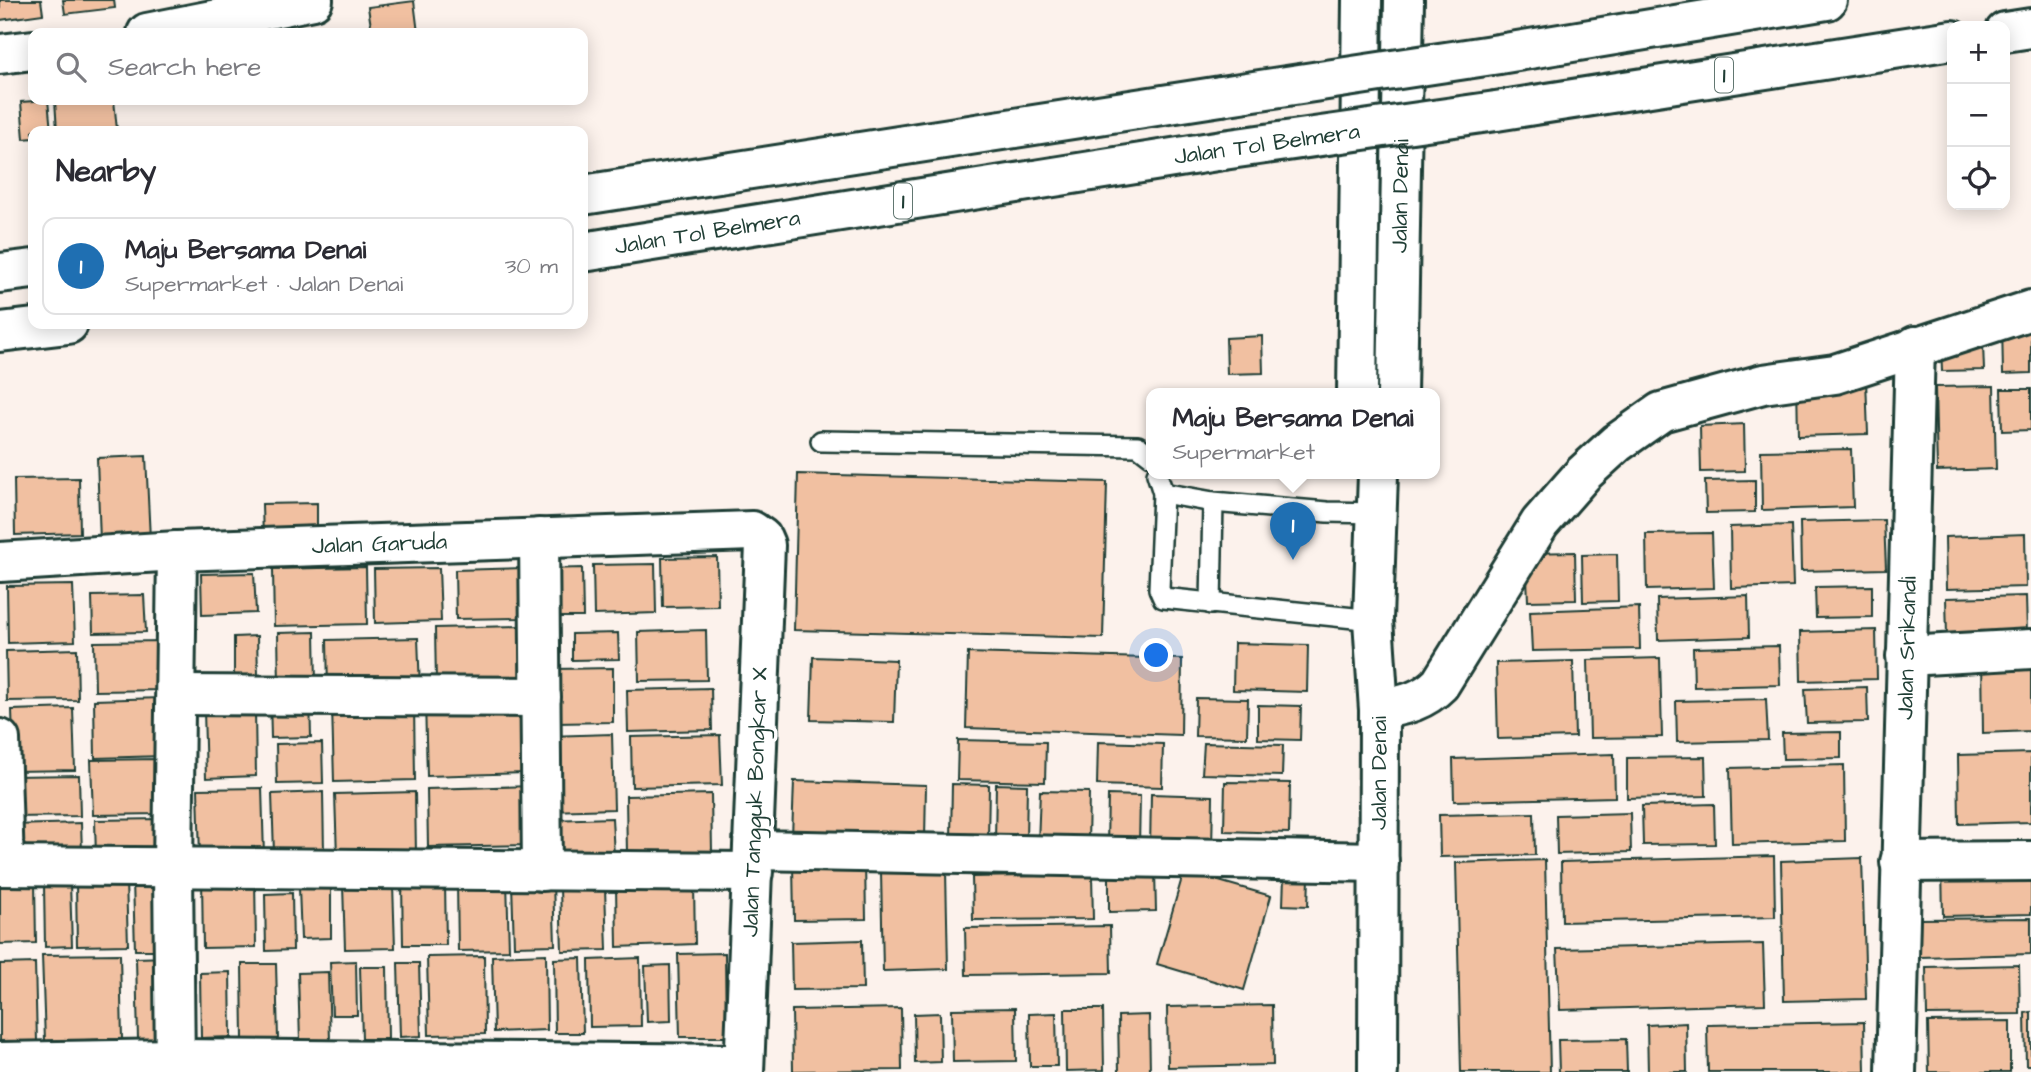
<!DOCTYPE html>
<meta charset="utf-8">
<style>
:root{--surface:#fff;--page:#f7f7f7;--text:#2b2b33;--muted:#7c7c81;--line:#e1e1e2;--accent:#1f6fb2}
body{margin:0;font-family:"Architects Daughter",sans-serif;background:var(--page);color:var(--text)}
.controls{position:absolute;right:21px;top:21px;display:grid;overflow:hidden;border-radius:14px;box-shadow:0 4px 18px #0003}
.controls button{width:63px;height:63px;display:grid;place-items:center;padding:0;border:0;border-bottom:2px solid var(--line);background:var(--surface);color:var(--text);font:35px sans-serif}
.you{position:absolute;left:1157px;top:656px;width:24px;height:24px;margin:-18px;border:5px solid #fff;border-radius:50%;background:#1a73e8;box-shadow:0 0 0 10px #1a73e833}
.badge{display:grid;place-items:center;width:46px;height:46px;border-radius:50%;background:var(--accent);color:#fff;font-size:23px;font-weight:700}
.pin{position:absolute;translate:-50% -58px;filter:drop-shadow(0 2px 4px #0008)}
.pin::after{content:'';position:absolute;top:37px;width:24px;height:21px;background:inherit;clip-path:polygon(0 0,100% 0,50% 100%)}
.popup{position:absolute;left:1146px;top:388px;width:294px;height:91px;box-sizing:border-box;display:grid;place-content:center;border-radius:14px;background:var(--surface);filter:drop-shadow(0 2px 5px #0005);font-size:23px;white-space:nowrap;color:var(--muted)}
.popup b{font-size:26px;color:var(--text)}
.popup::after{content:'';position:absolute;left:50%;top:100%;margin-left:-14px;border:14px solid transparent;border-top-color:var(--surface)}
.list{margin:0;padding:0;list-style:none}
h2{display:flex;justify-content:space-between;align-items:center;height:91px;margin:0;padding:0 28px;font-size:30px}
h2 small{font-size:23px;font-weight:400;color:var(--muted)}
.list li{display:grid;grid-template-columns:46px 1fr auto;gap:21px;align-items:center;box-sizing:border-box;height:98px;margin:0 14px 14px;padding:0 14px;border:2px solid var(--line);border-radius:14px}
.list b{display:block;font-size:26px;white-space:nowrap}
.list p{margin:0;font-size:23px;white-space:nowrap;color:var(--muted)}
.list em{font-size:23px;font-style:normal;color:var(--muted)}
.icon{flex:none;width:38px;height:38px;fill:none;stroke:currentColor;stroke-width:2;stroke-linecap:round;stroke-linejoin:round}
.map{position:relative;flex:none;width:2031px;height:1072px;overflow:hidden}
.search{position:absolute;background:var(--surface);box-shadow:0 4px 18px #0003;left:28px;top:28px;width:560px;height:77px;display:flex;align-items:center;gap:18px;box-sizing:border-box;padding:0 24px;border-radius:14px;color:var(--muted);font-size:26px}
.panel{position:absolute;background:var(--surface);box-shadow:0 4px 18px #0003;left:28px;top:126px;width:560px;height:203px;border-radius:14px}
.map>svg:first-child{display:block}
.building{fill:#f1c0a1;stroke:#1f3d34;stroke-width:2}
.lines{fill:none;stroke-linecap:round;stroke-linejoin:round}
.lane-casing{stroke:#1f3d34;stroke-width:24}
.street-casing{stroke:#1f3d34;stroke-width:44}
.primary-casing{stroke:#1f3d34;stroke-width:44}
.highway-casing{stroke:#1f3d34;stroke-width:44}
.lane{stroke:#fff;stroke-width:19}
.street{stroke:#fff;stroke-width:38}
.primary{stroke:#fff;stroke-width:38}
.highway{stroke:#fff;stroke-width:38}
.highway-bridge-casing{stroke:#1f3d34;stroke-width:44;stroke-linecap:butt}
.highway-bridge{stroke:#fff;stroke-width:38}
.labels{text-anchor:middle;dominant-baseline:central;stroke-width:7;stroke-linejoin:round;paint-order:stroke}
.shield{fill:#fff;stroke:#627771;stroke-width:2}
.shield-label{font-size:21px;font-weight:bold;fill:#1f3d34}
.street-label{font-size:23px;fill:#1f3d34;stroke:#fff}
</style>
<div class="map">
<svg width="2031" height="1072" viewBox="0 0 2031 1072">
<rect width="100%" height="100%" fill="#fcf2ec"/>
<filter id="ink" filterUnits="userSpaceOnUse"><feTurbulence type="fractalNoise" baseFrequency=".0143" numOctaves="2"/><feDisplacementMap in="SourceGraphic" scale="14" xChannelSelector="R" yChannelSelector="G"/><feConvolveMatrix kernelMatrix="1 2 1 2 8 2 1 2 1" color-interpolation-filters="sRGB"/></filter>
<g filter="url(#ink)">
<g class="building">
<polygon points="0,0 41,0 43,14 0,20"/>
<polygon points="63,0 114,0 115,8 65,14"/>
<polygon points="414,1 418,33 372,33 368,7"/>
<polygon points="48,100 51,131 33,131 33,138 24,139 21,102"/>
<polygon points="55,100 114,100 117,130 57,131"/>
<polygon points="2031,321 2031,373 2003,374 2002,322"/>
<polygon points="1262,336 1263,373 1227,374 1226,338"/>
<polygon points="1983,344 1984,370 1942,371 1941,345"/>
<polygon points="1866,379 1868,434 1798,436 1797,381"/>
<polygon points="1994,386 1996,469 1937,471 1935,387"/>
<polygon points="2001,389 2031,389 2031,430 2002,431"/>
<polygon points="1744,424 1745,471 1701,472 1700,426"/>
<polygon points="1851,449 1853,507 1762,510 1761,451"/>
<polygon points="146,456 150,539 100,541 97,458"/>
<polygon points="798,474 1107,482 1103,638 794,630"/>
<polygon points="79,478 80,533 15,535 14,479"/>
<polygon points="1755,480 1755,512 1706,513 1705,481"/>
<polygon points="317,503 317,538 263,539 262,504"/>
<polygon points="1884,520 1886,569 1801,571 1800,522"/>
<polygon points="1791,525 1793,586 1731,588 1730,527"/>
<polygon points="1712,533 1714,588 1647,590 1646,534"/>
<polygon points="2025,534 2026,587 1946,589 1945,537"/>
<polygon points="1575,552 1576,600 1528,601 1526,553"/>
<polygon points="1617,554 1618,601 1583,602 1582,555"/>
<polygon points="717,557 718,606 663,607 662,558"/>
<polygon points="655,564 656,613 594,615 593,565"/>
<polygon points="366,567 367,624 274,626 273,569"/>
<polygon points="439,568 441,621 375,623 374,569"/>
<polygon points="523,568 524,618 456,619 455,570"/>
<polygon points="582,568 583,617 545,617 544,569"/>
<polygon points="254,573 256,613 202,615 201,574"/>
<polygon points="73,585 75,641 8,643 7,586"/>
<polygon points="1872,586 1872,617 1816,618 1815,587"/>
<polygon points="144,595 146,632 93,633 92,596"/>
<polygon points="1748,596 1749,637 1658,640 1657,599"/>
<polygon points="2026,596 2027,633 1947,636 1946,598"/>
<polygon points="1639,607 1640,649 1532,651 1530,611"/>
<polygon points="521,626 522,681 436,683 435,628"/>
<polygon points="706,630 707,680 639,681 638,632"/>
<polygon points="1876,630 1877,679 1801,681 1800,632"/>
<polygon points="315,632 316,684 279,685 278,633"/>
<polygon points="618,633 619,659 572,660 572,634"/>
<polygon points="257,636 258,676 234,676 234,637"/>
<polygon points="418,638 420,689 328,691 327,640"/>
<polygon points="164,641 165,690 95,691 94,642"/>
<polygon points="1234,643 1308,645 1307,692 1233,690"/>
<polygon points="1779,646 1780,685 1694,687 1693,648"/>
<polygon points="77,649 78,700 7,701 6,651"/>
<polygon points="968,653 1182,659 1181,735 966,728"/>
<polygon points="2031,655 2031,731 1983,733 1982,656"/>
<polygon points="813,657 896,660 894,722 811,720"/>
<polygon points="1660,658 1662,737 1590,738 1588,660"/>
<polygon points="1573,661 1575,737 1498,739 1496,663"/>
<polygon points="613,668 613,722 556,723 555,669"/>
<polygon points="1867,687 1868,722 1807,723 1805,689"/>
<polygon points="711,688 712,730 628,732 627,690"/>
<polygon points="270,696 310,696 311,737 271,738"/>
<polygon points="162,698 163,756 95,758 94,700"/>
<polygon points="1196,698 1248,699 1247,737 1195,736"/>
<polygon points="1766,699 1768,740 1677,742 1676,701"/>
<polygon points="523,700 525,773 427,776 425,702"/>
<polygon points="414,703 415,780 334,782 332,705"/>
<polygon points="1258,705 1301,706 1300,740 1258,739"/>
<polygon points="73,708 75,770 14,771 12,710"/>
<polygon points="255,710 256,776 206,778 204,711"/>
<polygon points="1841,732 1841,758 1783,759 1782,733"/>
<polygon points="612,734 614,809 550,811 548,736"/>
<polygon points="720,735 722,785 632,787 631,737"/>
<polygon points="958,740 1046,742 1045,782 957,780"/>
<polygon points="1098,742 1163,744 1162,787 1097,785"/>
<polygon points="322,743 323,783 277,784 276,744"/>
<polygon points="1204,743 1283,745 1282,776 1202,774"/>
<polygon points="2031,753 2031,822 1959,824 1958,755"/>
<polygon points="1614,754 1615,797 1454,801 1453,759"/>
<polygon points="1705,757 1706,796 1627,798 1627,758"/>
<polygon points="160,759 161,814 93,815 91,760"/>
<polygon points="1844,765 1845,841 1732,844 1730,768"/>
<polygon points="79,775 80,816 15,817 13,776"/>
<polygon points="794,781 926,785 925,840 792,837"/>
<polygon points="1225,782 1290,783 1289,833 1224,831"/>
<polygon points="952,784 989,785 988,840 951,839"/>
<polygon points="996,784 1027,785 1026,842 995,842"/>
<polygon points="531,786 532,845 428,847 427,789"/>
<polygon points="262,788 264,856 200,857 198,789"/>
<polygon points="1040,791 1089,792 1088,845 1038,844"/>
<polygon points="323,792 324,853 274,853 272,794"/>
<polygon points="415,792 416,855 337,857 335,794"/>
<polygon points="711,794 712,852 627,854 626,796"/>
<polygon points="1151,794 1213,796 1212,851 1150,850"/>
<polygon points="1108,795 1140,796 1139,846 1107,846"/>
<polygon points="1714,804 1715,844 1643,845 1642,806"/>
<polygon points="1534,813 1535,855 1440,857 1439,815"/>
<polygon points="1630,813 1631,852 1557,854 1556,815"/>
<polygon points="612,818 614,856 550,858 550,820"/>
<polygon points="163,819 164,856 96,858 95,820"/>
<polygon points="81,823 82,852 13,853 13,825"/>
<polygon points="1774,856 1775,917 1562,922 1561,862"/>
<polygon points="1862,858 1866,999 1784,1001 1781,861"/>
<polygon points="1545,860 1550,1072 1461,1072 1456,863"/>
<polygon points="865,862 866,919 794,920 793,864"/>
<polygon points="2031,866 2031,914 1943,916 1942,868"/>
<polygon points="946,871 948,969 883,971 881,872"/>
<polygon points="1155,871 1156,911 1109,912 1109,872"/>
<polygon points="1184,871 1271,896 1244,990 1157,964"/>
<polygon points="1092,875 1093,919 973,920 972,877"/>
<polygon points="255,877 256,947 203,948 202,878"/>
<polygon points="1284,877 1309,878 1308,906 1283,905"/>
<polygon points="133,880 165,880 167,950 135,950"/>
<polygon points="126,881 128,945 77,946 76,882"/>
<polygon points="507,881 509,950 458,951 457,882"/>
<polygon points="0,882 35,882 36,943 0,944"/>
<polygon points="445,882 446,945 403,945 402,883"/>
<polygon points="553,882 555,945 514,946 512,883"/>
<polygon points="70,883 72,946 45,947 44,884"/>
<polygon points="393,884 395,948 345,949 343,885"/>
<polygon points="694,884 695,944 617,947 616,886"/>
<polygon points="605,887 607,950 562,951 560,888"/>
<polygon points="299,888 331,888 331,938 301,939"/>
<polygon points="292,893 293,950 266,951 265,894"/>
<polygon points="2031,918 2031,954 1920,957 1919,919"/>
<polygon points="1110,926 1111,973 966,975 965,928"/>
<polygon points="862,940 863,989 792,990 791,942"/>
<polygon points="1763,944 1765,1004 1560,1010 1557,949"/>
<polygon points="725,953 726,1037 680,1037 678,954"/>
<polygon points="120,954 122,1039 45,1041 42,955"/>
<polygon points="546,954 547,1030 494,1032 492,956"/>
<polygon points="484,956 485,1034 429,1035 427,957"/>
<polygon points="168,957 170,1040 138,1040 136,958"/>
<polygon points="581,958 583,1033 555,1033 554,959"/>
<polygon points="640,958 641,1026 590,1027 589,960"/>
<polygon points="356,961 357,1015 332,1015 330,962"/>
<polygon points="35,963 37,1042 0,1043 0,964"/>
<polygon points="398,963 419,963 421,1036 400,1037"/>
<polygon points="242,964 276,964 278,1039 243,1039"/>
<polygon points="670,965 671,1021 647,1022 645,966"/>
<polygon points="2019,965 2020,1014 1927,1015 1926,967"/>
<polygon points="360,967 387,967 388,1039 362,1039"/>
<polygon points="230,972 231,1037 201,1038 200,973"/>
<polygon points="328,972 330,1041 300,1042 298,973"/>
<polygon points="1272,1005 1273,1065 1168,1067 1167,1007"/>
<polygon points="901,1008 902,1070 793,1071 792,1010"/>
<polygon points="1015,1008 1016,1061 953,1062 952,1009"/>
<polygon points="1065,1009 1103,1009 1104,1070 1066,1071"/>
<polygon points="2031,1012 2031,1065 2026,1065 2025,1013"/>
<polygon points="940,1013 941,1062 915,1063 914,1014"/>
<polygon points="1056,1013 1057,1066 1030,1066 1029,1014"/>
<polygon points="1149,1015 1150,1072 1119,1072 1118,1016"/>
<polygon points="2010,1021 2010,1072 1929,1072 1928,1022"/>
<polygon points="1864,1022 1865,1072 1708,1072 1707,1025"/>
<polygon points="1686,1023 1687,1072 1648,1072 1647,1025"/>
<polygon points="1626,1039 1627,1072 1559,1072 1558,1040"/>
</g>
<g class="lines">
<g class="lane-casing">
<g id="lane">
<polyline points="821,441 1138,446 1151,456"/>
<polyline points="1157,474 1163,493 1159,589 1163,598 1373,620"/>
<polyline points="1163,493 1213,502 1211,604"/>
<polyline points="1213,502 1327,512 1377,513"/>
</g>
</g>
<g class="street-casing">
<g id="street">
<polyline points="147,33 313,0"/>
<polyline points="0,54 33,50"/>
<polyline points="539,538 542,871"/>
<path id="s1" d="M 0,562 L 177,551 L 752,531 L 762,538 L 765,545 L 744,1072"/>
<polyline points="1906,656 2031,649"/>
<polyline points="176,695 541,697"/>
<path d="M 1379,710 C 1403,705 1422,702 1440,684 L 1540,523 L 1583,474 L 1617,443 L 1661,412 L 1763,384 L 1835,374 L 2031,310"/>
<polyline points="0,739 4,865"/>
<polyline points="754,850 1379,862"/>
<polyline points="1900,862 2031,861"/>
<polyline points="0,866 753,872"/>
<polyline points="0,1062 175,1059 744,1064"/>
<polyline points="175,1072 173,869 177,551"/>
<path id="s2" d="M 1896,1072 L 1915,346"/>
</g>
</g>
<g class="primary-casing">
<g id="primary">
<polyline points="1357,394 1362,0"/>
<path id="s3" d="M 1397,394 L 1404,0"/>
<polyline points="1378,474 1373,620 1379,710 1378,1072"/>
</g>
</g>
<g class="highway-casing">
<g id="highway">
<polyline points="2005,32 2031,28"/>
<polyline points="1499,54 1827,0"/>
<polyline points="1496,111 1952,40"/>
<polyline points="583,195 1221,96"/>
<path id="s4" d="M 583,252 L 1223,150"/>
<polyline points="0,273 33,269"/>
<polyline points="0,332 68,324"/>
</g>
</g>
<use href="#lane" class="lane"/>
<use href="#street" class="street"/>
<use href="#primary" class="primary"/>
<use href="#highway" class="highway"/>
<g class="highway-bridge-casing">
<g id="highway-bridge">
<polyline points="1221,96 1499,54"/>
<polyline points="1223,150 1496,111"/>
</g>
</g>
<use href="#highway-bridge" class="highway-bridge"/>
</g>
</g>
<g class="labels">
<g class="shield">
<rect x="1715" y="57.5" width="18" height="35" rx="5"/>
<rect x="894" y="183.5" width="18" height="35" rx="5"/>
</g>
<g class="shield-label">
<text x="1724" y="75">1</text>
<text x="903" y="201">1</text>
</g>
<g class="street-label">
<text transform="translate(1267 144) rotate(-8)">Jalan Tol Belmera</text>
<text stroke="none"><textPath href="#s3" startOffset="198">Jalan Denai</textPath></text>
<text stroke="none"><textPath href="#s4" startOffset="126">Jalan Tol Belmera</textPath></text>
<text stroke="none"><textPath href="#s1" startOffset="380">Jalan Garuda</textPath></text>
<text stroke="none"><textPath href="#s2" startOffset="424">Jalan Srikandi</textPath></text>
<text transform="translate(1379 773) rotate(-90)">Jalan Denai</text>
<text transform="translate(755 802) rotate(-88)">Jalan Tangguk Bongkar X</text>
</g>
</g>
</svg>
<div class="controls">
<button>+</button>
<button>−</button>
<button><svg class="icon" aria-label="locate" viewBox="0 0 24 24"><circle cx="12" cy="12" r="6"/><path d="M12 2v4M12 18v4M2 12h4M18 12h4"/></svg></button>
</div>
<div class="you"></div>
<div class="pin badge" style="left:1293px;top:560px">1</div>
<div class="popup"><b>Maju Bersama Denai</b>Supermarket</div>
<div class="search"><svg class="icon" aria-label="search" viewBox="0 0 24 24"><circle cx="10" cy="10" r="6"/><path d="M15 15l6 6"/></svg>Search here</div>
<section class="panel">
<h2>Nearby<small></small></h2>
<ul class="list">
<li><span class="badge">1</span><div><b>Maju Bersama Denai</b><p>Supermarket · Jalan Denai</p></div><em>30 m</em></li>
</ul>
</section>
</div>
